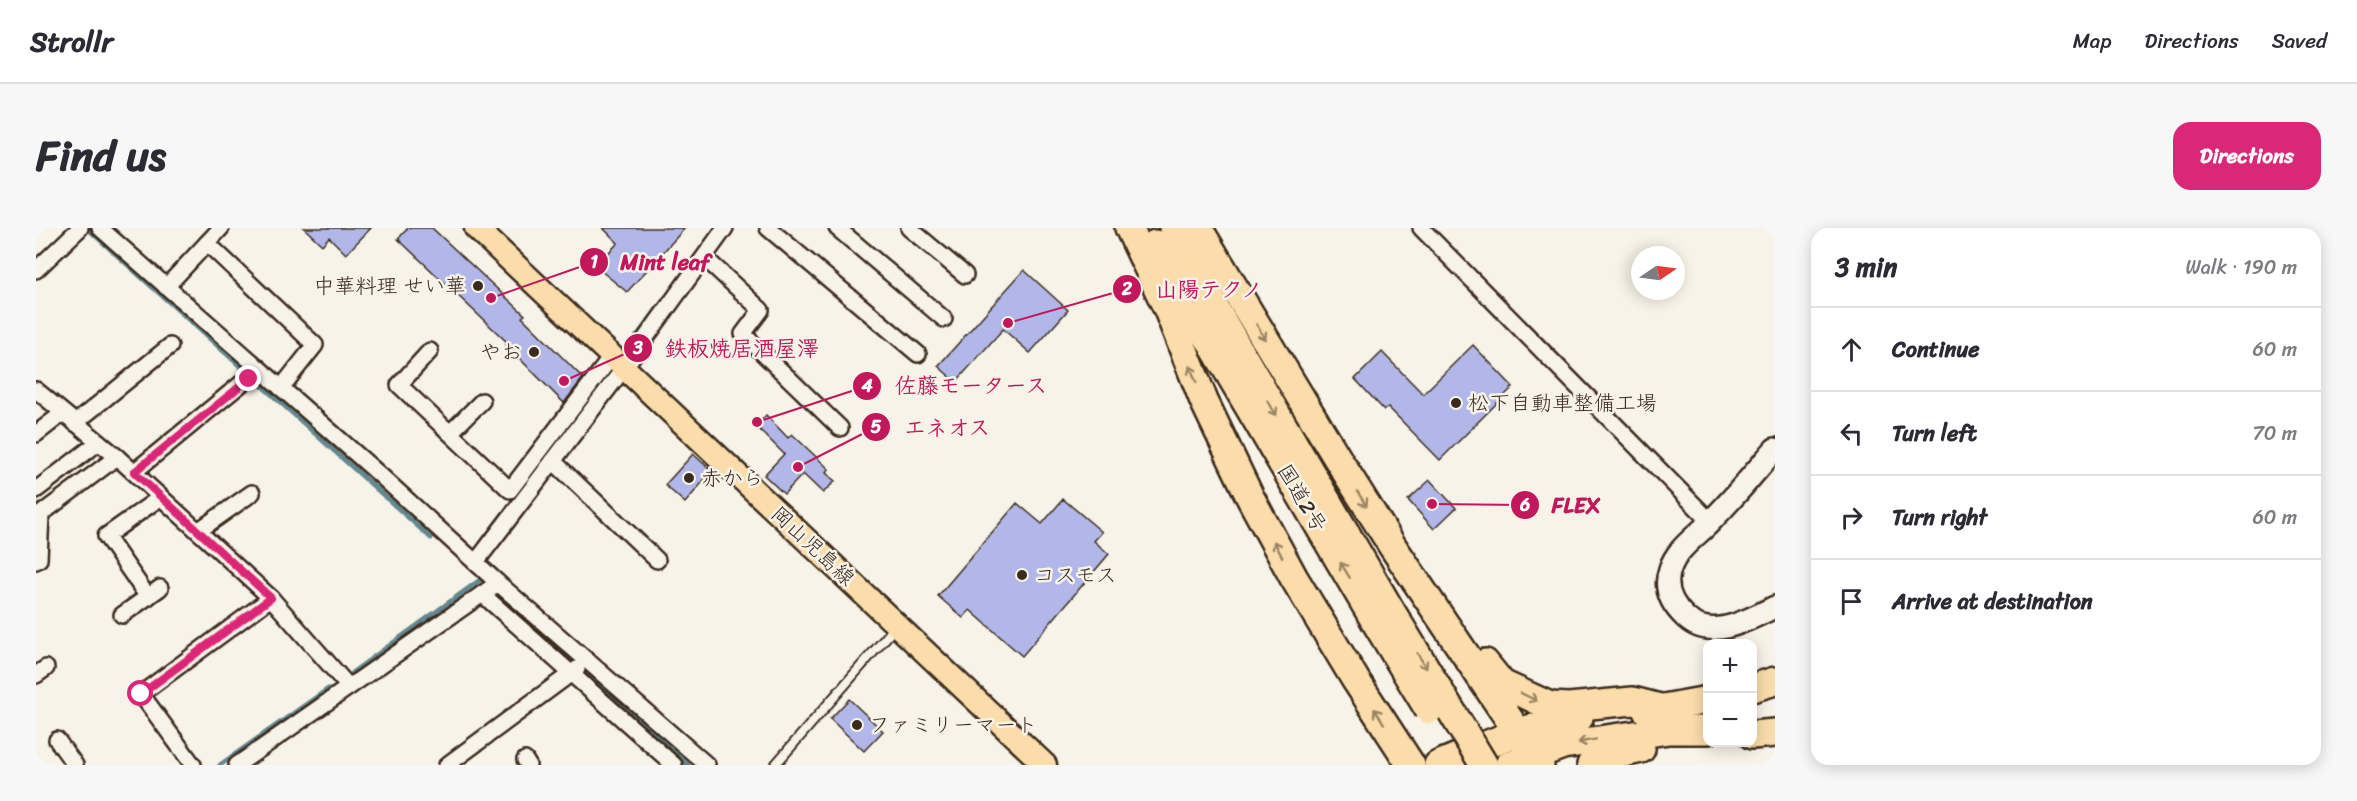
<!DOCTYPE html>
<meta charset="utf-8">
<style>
:root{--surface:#fff;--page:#f7f7f7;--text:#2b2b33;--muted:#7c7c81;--line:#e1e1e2;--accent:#db2777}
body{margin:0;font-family:Sriracha,"Klee One",sans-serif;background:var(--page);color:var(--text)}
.controls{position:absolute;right:18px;bottom:18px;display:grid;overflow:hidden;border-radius:12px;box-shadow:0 3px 15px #0003}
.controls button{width:54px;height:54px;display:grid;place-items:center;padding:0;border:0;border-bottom:2px solid var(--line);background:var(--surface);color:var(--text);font:30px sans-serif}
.compass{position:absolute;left:1595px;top:18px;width:54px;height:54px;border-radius:50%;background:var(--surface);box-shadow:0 3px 15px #0003;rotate:77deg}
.stop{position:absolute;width:18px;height:18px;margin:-14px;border:4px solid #db2777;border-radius:50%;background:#fff}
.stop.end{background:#db2777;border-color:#fff;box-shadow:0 2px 6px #0008}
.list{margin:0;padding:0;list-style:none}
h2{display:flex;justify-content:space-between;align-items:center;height:78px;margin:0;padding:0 24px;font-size:26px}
h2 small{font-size:20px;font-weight:400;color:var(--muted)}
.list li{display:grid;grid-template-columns:39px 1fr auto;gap:18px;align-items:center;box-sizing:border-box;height:84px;padding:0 24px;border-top:2px solid var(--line)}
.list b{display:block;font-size:22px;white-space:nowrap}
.list em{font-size:20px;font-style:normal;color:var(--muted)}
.icon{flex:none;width:33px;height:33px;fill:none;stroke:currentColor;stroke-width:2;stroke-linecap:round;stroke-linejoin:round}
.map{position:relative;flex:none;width:1739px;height:537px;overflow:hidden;border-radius:18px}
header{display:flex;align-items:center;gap:36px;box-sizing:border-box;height:84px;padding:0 30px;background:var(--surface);border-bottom:2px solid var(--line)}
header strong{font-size:28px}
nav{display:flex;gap:33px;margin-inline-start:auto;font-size:21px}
.intro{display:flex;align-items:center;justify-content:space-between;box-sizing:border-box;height:144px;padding:0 36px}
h1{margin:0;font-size:42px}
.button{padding:15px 27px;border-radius:18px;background:var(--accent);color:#fff;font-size:21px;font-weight:700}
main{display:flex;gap:36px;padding:0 36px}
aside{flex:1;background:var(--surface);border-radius:18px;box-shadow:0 3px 15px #0003}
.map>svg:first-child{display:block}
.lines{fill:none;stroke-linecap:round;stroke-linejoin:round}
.stream{stroke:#638891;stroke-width:5}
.building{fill:#b1b7e8;stroke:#3b2a1e;stroke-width:1.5}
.lane-casing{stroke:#3b2a1e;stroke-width:12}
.street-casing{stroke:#3b2a1e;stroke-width:20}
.secondary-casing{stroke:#3b2a1e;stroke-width:26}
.primary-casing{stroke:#3b2a1e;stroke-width:27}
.highway-casing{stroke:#3b2a1e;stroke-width:32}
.lane{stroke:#f7f3e8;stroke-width:8}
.street{stroke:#f7f3e8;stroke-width:15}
.secondary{stroke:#f7f3e8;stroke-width:21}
.primary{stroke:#fbddab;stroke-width:22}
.highway{stroke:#fbddab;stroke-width:27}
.highway-bridge-casing{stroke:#3b2a1e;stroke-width:32;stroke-linecap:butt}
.highway-bridge{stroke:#fbddab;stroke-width:27}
.oneway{stroke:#9b8464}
.route{stroke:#db2777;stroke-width:8}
.poi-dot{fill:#3b2a1e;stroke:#f7f3e8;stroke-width:2}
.labels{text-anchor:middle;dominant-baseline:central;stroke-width:5;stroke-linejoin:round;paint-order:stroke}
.poi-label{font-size:21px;fill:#3b2a1e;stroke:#f7f3e8;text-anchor:start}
.street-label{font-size:21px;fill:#3b2a1e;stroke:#f7f3e8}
.leader{fill:none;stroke:#c2185b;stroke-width:2}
.callout-dot{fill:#c2185b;stroke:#f7f3e8;stroke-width:2}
.mark-label{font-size:18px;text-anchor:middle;font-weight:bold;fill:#fff}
.callout-label{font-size:22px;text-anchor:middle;font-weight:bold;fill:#c2185b;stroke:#f7f3e8;stroke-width:5;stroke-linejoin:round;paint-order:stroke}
</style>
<header>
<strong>Strollr</strong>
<nav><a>Map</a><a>Directions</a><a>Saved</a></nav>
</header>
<div class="intro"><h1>Find us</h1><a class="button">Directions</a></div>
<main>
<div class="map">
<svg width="1739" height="537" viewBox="0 0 1739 537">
<rect width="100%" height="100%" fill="#f7f3e8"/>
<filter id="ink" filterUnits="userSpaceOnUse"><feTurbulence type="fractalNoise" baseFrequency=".0167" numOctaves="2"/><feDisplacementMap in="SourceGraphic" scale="12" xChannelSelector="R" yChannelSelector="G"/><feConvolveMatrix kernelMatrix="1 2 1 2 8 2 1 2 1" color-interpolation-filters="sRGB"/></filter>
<g filter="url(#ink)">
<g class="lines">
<g class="stream">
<polyline points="51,0 395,310"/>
<polyline points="593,119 630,69"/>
<polyline points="445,315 573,145"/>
<polyline points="467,371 652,537"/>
<polyline points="317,444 444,352"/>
<polyline points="184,537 292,461"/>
</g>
</g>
<g class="building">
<polygon points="268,0 335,0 310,26 293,9 286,17"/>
<polygon points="372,0 396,0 489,87 486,89 547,150 528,175 470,117 472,115 362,11"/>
<polygon points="567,0 649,0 591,64 559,38 582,15"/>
<polygon points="988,42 1032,82 994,125 967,101 920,154 902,138"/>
<polygon points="1437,117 1477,159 1404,232 1352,179 1348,182 1319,151 1346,124 1387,166"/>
<polygon points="730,187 752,210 756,206 793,241 790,245 799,253 787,265 767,246 748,266 728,247 748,226 720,198"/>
<polygon points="657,226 676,243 649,275 629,257"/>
<polygon points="1394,252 1420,280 1398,301 1372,272"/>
<polygon points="1027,271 1066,304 1058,313 1073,326 986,428 934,382 927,390 902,368 981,275 1006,296"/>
<polygon points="813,471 847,503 828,523 794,491"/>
</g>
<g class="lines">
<g class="lane-casing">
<polyline id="lane" points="739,537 860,398"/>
</g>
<g class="street-casing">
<g id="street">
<polyline points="64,0 344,247 462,355 671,537"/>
<polyline points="732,0 882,126"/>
<polyline points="801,0 908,91"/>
<polyline points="873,0 929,47"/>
<polyline points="1385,0 1675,294"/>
<polyline points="171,15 279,117 245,160"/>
<polyline points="669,30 725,82 707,106 804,200"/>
<polyline points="0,42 44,0"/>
<polyline points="130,59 185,0"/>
<polyline points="394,123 363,157 474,262 576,128"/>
<polyline points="0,162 81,229 235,370 313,459"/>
<polyline points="39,195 134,118"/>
<polyline points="414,205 446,173"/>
<polyline points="0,206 27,185"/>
<polyline points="517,233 621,332"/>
<polyline points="98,244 223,141"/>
<polyline points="0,262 63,214"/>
<polyline points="162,303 216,265"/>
<polyline points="0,333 3,331 5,286 81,229"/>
<polyline points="440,334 588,140 689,0"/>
<polyline points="446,366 638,537"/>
<polyline points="112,369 70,308 125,269"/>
<polyline points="86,387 124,360"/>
<polyline points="0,447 10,440"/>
<polyline points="21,512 39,537"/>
<polyline points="489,532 492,537"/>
<polyline points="157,537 105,466 235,370"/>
<polyline points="201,537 462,355"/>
<polyline points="411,537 541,441"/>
</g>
</g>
<g class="secondary-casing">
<path id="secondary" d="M 1739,221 C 1718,245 1698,270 1675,293 C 1660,309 1641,320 1634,341 C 1627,361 1636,377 1650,390 C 1676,414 1713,391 1739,379"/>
</g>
<g class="primary-casing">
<polyline id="primary" points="440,0 1009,537"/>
</g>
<g class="highway-casing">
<g id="highway">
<polyline points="1093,0 1132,82 1168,173 1214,269 1258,350 1319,451 1375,537"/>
<polyline points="1137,0 1177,77 1355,383"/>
<polyline points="1162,0 1303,233 1357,319 1504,537"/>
<polyline points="1119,16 1160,89 1339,393"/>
<polyline points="1449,435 1466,456 1514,478 1533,479 1597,473 1628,481"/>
<polyline points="1716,460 1739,453"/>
<polyline points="1611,483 1672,472"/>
<polyline points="1716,507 1739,505"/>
<path d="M 1402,537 C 1447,519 1494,495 1543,490"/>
<polyline points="1473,537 1527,517 1633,502 1672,502"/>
<polyline points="1555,537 1566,530 1605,521"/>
</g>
</g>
<use href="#lane" class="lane"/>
<use href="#street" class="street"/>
<use href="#secondary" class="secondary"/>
<use href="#primary" class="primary"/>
<use href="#highway" class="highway"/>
<g class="highway-bridge-casing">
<g id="highway-bridge">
<polyline points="1355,383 1448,537"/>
<polyline points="1339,393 1393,482"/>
</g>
</g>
<use href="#highway-bridge" class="highway-bridge"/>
</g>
<defs><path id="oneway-shaft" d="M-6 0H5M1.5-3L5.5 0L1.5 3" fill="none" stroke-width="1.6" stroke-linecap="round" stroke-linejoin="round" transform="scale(1.5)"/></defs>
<g class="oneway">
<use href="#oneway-shaft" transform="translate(1225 104) rotate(59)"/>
<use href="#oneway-shaft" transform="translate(1157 146) rotate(-112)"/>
<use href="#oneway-shaft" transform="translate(1236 180) rotate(60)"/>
<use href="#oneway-shaft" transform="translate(1326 271) rotate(58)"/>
<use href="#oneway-shaft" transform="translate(1242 321) rotate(-118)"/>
<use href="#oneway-shaft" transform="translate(1309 342) rotate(-121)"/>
<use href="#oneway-shaft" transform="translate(1386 433) rotate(59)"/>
<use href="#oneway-shaft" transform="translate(1493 469) rotate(26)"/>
<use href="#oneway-shaft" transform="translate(1343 488) rotate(-123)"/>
<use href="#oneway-shaft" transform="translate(1551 513) rotate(170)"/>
</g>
</g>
<g class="lines" filter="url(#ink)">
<polyline class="route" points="105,466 235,370 98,244 213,151"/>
</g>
<g class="poi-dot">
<circle cx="442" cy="58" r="6"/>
<circle cx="498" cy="124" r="6"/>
<circle cx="1420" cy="175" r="6"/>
<circle cx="653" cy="250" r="6"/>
<circle cx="986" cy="347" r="6"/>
<circle cx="821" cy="497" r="6"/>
</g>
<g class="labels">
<g class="poi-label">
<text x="430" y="58" text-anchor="end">中華料理 せい華</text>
<text x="486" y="124" text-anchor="end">やお</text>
<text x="1432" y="175">松下自動車整備工場</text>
<text x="665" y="250">赤から</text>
<text x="998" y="347">コスモス</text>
<text x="833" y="497">ファミリーマート</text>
</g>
<g class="street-label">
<text transform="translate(1266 270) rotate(59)">国道2号</text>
<text transform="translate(777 318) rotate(43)">岡山児島線</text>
</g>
</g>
<path class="leader" d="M455 70L558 34M972 95L1091 61M528 153L602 120M721 194L831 158M762 239L840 199M1396 276L1489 277"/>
<g class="callout-dot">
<circle cx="455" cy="70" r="6"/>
<circle cx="972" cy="95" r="6"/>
<circle cx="528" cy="153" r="6"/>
<circle cx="721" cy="194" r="6"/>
<circle cx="762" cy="239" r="6"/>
<circle cx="1396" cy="276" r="6"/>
<circle cx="558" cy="34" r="15"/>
<circle cx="1091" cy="61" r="15"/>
<circle cx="602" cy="120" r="15"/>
<circle cx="831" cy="158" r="15"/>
<circle cx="840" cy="199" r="15"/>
<circle cx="1489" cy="277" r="15"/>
</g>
<g class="mark-label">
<text x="558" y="40">1</text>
<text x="1091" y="67">2</text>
<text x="602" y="126">3</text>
<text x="831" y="164">4</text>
<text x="840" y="205">5</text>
<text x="1489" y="283">6</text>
</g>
<g class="callout-label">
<text x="629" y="42">Mint leaf</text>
<text x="1173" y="69">山陽テクノ</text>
<text x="706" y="128">鉄板焼居酒屋澤</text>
<text x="935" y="165">佐藤モータース</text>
<text x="911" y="207">エネオス</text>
<text x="1540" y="285">FLEX</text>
</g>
</svg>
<div class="controls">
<button>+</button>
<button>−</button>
</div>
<svg class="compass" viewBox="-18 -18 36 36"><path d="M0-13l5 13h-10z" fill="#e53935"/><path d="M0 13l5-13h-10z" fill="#7c7c81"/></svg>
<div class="stop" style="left:105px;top:466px"></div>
<div class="stop end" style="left:213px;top:151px"></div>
</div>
<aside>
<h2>3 min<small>Walk · 190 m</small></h2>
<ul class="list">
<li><svg class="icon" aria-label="ahead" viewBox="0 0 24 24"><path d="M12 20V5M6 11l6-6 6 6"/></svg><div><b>Continue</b></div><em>60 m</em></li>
<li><svg class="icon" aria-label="left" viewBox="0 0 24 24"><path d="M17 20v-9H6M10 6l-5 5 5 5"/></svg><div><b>Turn left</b></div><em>70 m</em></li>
<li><svg class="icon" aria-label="right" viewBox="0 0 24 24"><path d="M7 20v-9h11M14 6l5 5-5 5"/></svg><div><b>Turn right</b></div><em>60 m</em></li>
<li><svg class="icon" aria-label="arrive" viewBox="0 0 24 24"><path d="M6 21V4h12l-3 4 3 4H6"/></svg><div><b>Arrive at destination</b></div></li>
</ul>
</aside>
</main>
